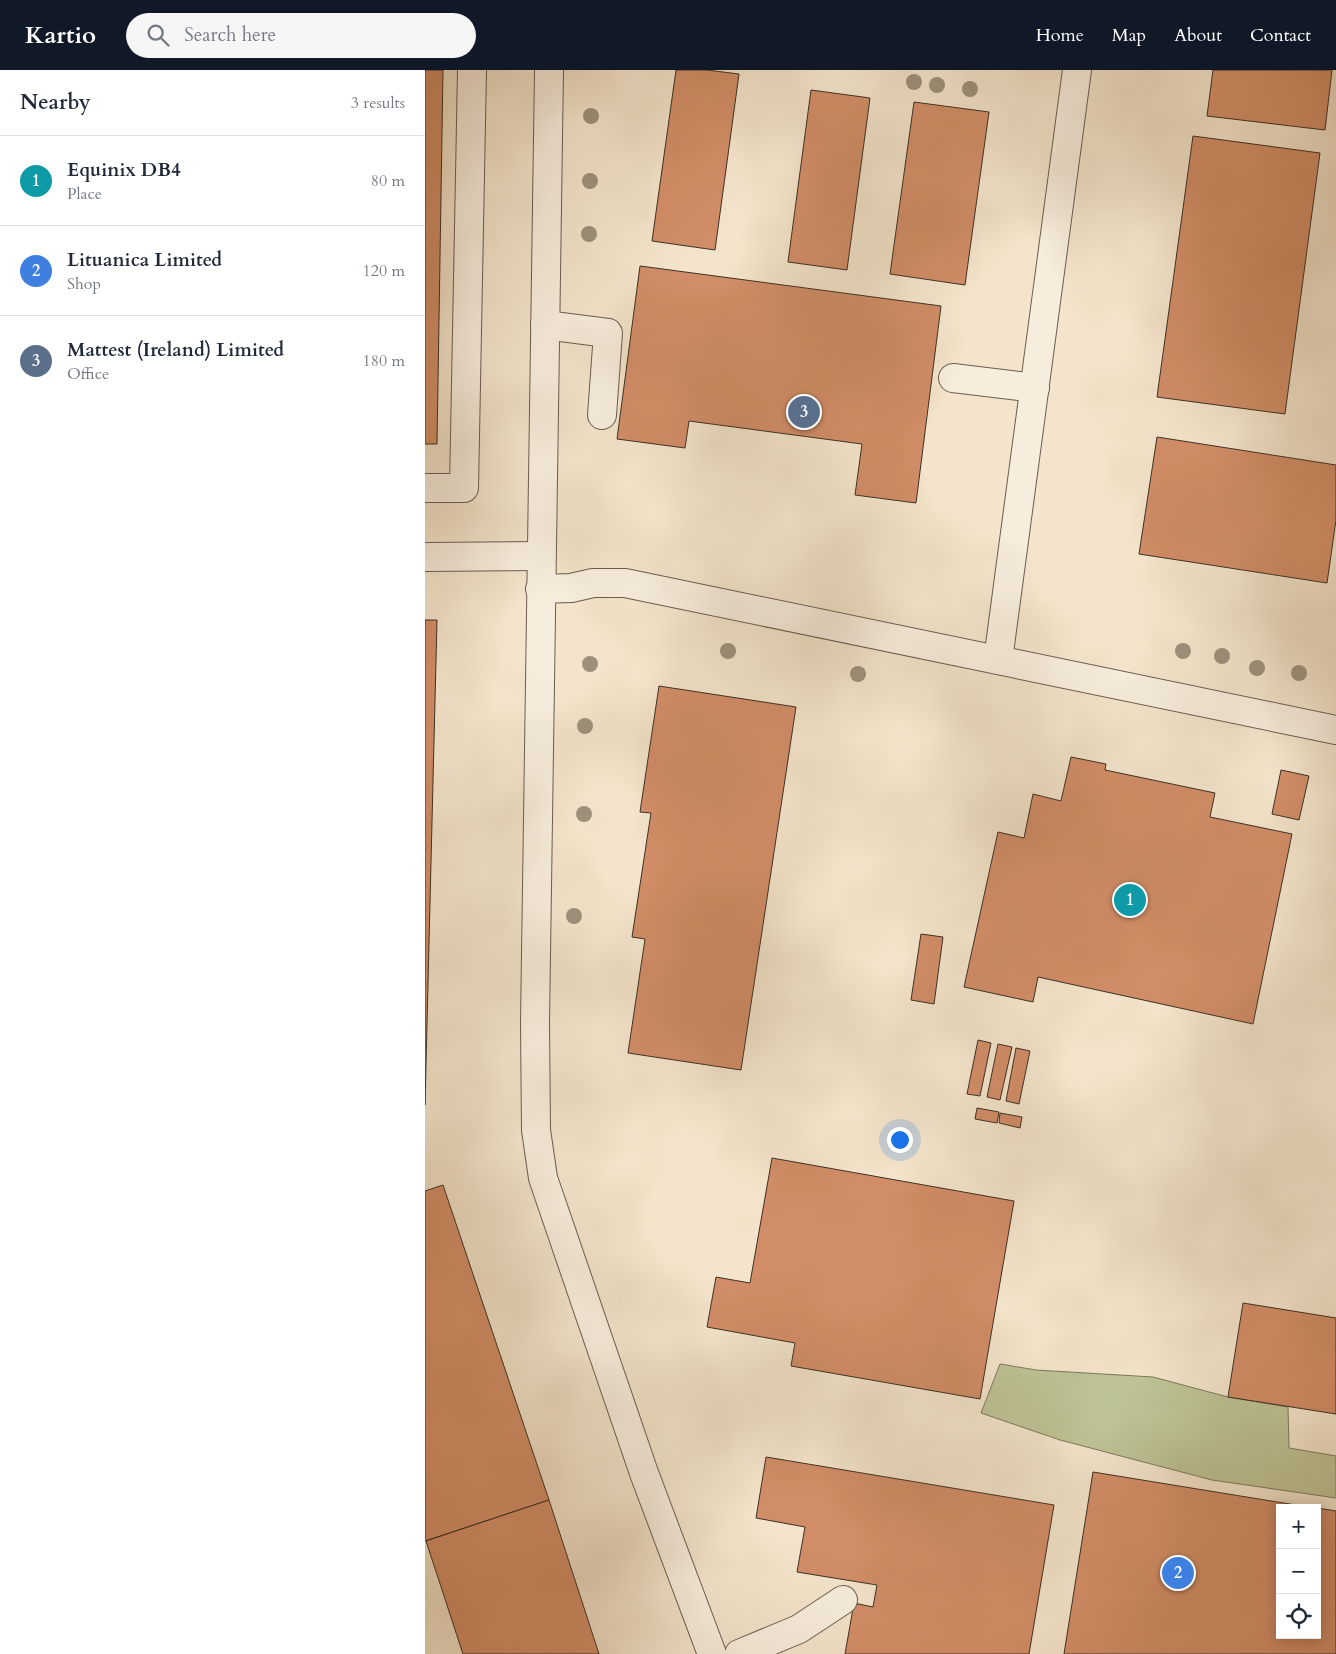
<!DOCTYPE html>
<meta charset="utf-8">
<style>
:root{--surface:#fff;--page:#f6f6f7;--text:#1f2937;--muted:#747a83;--line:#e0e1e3;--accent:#111827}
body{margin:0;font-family:Cardo,serif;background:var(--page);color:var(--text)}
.controls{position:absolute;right:15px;bottom:15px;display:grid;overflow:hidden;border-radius:0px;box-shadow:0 2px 12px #0003}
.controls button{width:45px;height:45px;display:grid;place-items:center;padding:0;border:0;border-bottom:1px solid var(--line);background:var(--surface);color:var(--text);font:25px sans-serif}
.you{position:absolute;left:474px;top:1069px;width:18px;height:18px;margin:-12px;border:4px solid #fff;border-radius:50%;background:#1a73e8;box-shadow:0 0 0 8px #1a73e833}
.badge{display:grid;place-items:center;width:32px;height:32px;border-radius:50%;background:var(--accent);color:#fff;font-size:16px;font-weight:700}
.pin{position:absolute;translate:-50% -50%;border:2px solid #fff;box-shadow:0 1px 5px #0006}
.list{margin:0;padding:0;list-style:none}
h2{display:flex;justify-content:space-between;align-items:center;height:65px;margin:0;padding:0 20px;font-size:21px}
h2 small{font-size:16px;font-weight:400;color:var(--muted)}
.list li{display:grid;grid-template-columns:32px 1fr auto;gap:15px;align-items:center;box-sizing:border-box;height:90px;padding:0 20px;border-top:1px solid var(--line)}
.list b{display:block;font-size:19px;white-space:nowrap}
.list p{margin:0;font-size:16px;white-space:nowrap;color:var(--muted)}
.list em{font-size:16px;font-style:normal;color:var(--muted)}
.icon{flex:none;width:28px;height:28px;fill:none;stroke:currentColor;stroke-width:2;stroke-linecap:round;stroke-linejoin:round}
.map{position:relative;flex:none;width:911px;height:1584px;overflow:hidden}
header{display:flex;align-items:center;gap:30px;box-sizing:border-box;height:70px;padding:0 25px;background:var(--accent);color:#fff}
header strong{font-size:24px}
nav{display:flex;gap:28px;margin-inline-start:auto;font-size:18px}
.search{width:350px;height:45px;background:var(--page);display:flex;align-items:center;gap:12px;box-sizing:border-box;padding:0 18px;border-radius:28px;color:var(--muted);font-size:19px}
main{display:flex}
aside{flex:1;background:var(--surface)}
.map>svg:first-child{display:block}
.green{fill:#bec395;stroke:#7d7a5e}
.building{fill:#d18d67;stroke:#3c3026}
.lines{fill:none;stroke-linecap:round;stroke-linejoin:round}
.minor-casing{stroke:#6a5d4f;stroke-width:30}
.minor{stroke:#f7eddd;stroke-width:28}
.tree{fill:#9d917c}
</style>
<header>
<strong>Kartio</strong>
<div class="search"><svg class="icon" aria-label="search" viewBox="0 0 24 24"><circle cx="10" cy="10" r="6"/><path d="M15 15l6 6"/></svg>Search here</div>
<nav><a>Home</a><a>Map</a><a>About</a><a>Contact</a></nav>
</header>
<main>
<aside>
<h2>Nearby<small>3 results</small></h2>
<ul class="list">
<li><span class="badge" style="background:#0f9aa8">1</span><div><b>Equinix DB4</b><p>Place</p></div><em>80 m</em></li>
<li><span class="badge" style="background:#3f7fe0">2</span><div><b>Lituanica Limited</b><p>Shop</p></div><em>120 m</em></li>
<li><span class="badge" style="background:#5c6f8a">3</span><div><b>Mattest (Ireland) Limited</b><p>Office</p></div><em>180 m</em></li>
</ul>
</aside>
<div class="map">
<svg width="911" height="1584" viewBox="0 0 911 1584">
<rect width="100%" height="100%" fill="#f3e4cb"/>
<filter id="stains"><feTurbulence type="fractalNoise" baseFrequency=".004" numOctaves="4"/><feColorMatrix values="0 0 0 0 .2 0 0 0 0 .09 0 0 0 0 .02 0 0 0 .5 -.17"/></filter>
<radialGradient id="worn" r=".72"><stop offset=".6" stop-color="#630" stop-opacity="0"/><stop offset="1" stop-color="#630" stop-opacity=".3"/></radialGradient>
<polygon class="green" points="575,1294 611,1300 728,1307 803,1327 863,1337 864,1378 911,1386 911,1428 787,1410 635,1370 556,1343"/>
<g class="building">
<polygon points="0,0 18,0 12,374 0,374"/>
<polygon points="251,0 282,0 314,4 290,180 227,171"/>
<polygon points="788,0 907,0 900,60 782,46"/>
<polygon points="386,20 445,28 422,200 363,192"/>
<polygon points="489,32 564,42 540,215 465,204"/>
<polygon points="768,66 895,83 860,344 732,327"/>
<polygon points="215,196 516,236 491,433 430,425 437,374 264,351 260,378 192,369"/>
<polygon points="732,367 911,395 911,450 902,513 714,484"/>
<polygon points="0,550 12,550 0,1035"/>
<polygon points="234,616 371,637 316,1000 203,983 220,869 207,867 226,743 215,742"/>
<polygon points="646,687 681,694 680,700 790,723 785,747 867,764 828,954 613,907 608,932 539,917 573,762 599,768 608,724 636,731"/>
<polygon points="856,700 884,706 874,750 847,744"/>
<polygon points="496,864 518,867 509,934 486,930"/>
<polygon points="553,970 566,973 555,1026 542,1024"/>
<polygon points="573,974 587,977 575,1030 562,1027"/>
<polygon points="591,978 605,981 594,1034 581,1031"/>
<polygon points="552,1038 574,1042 572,1053 550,1049"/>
<polygon points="575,1043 597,1047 595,1058 574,1053"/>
<polygon points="347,1088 589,1131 555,1329 366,1296 370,1273 282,1257 291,1207 325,1213"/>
<polygon points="18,1115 124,1430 0,1471 0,1121"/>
<polygon points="818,1233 911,1248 911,1344 803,1327"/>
<polygon points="341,1387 629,1435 604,1584 420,1584 429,1533 448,1537 452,1515 372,1502 380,1457 331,1448"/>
<polygon points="668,1402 889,1438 855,1438 855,1565 892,1565 892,1438 911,1441 911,1584 639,1584"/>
<polygon points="124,1430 174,1584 38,1584 1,1471"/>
</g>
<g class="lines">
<g class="minor-casing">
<g id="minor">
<polyline points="124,0 110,953 111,1060 118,1108 219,1403 287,1584"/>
<polyline points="120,255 183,263 177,345"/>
<polyline points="528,308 610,318"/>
<polyline points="0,418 39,418 47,0"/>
<polyline points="0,487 116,486"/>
<polyline points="115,519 146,518 168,513 200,513 911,660"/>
<polyline points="573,590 652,0"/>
<polyline points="314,1584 374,1559 418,1530"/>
</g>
</g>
<use href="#minor" class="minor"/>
</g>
<g class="tree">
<circle cx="489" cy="12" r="8"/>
<circle cx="512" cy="15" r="8"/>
<circle cx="545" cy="19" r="8"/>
<circle cx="166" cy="46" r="8"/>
<circle cx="165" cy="111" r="8"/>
<circle cx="164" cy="164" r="8"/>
<circle cx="303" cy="581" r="8"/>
<circle cx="758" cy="581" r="8"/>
<circle cx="797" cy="586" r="8"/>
<circle cx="165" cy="594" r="8"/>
<circle cx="832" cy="598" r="8"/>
<circle cx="874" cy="603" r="8"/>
<circle cx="433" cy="604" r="8"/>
<circle cx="160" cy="656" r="8"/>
<circle cx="159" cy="744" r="8"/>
<circle cx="149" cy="846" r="8"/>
</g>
<rect width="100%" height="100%" filter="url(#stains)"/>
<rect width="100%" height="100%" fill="url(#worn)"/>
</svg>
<div class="controls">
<button>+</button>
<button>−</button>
<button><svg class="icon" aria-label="locate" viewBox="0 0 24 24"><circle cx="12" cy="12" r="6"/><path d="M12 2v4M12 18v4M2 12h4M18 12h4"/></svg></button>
</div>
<div class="you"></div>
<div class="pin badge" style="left:705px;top:830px;background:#0f9aa8">1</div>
<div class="pin badge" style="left:753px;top:1503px;background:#3f7fe0">2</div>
<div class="pin badge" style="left:379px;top:342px;background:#5c6f8a">3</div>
</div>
</main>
